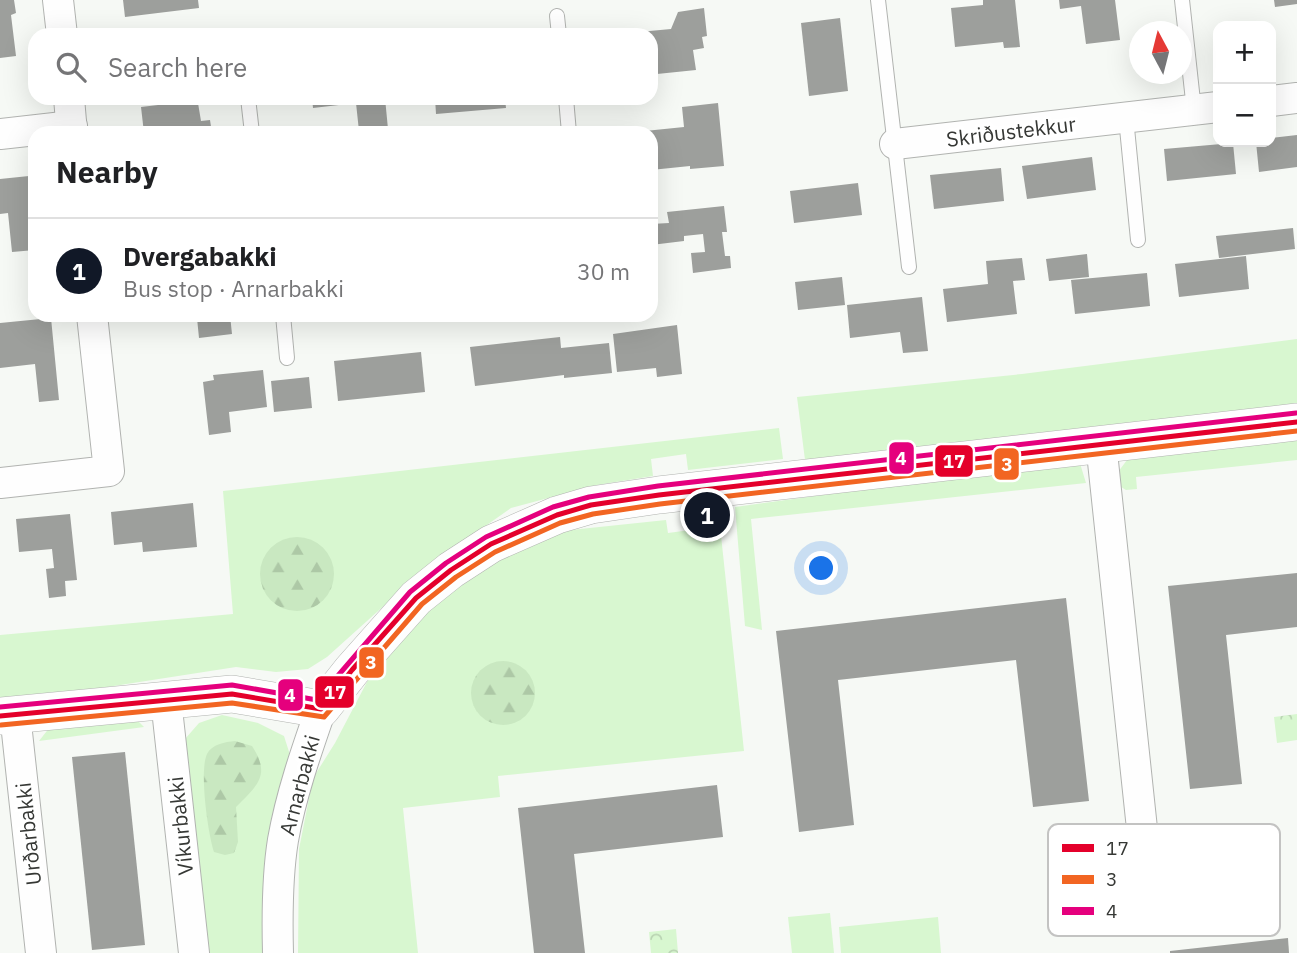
<!DOCTYPE html>
<meta charset="utf-8">
<style>
:root{--surface:#fff;--page:#f2f2f2;--text:#202124;--muted:#757577;--line:#e0e0e0;--accent:#111827}
body{margin:0;font-family:"IBM Plex Sans",sans-serif;background:var(--page);color:var(--text)}
.controls{position:absolute;right:21px;top:21px;display:grid;overflow:hidden;border-radius:14px;box-shadow:0 7px 28px #0002}
.controls button{width:63px;height:63px;display:grid;place-items:center;padding:0;border:0;border-bottom:2px solid var(--line);background:var(--surface);color:var(--text);font:35px sans-serif}
.compass{position:absolute;left:1129px;top:21px;width:63px;height:63px;border-radius:50%;background:var(--surface);box-shadow:0 7px 28px #0002;rotate:353deg}
.you{position:absolute;left:822px;top:569px;width:24px;height:24px;margin:-18px;border:5px solid #fff;border-radius:50%;background:#1a73e8;box-shadow:0 0 0 10px #1a73e833}
.badge{display:grid;place-items:center;width:46px;height:46px;border-radius:50%;background:var(--accent);color:#fff;font-size:23px;font-weight:700}
.pin{position:absolute;translate:-50% -50%;border:4px solid #fff;box-shadow:0 2px 7px #0006}
.list{margin:0;padding:0;list-style:none}
h2{display:flex;justify-content:space-between;align-items:center;height:91px;margin:0;padding:0 28px;font-size:30px}
h2 small{font-size:23px;font-weight:400;color:var(--muted)}
.list li{display:grid;grid-template-columns:46px 1fr auto;gap:21px;align-items:center;box-sizing:border-box;height:105px;padding:0 28px;border-top:2px solid var(--line)}
.list b{display:block;font-size:26px;white-space:nowrap}
.list p{margin:0;font-size:23px;white-space:nowrap;color:var(--muted)}
.list em{font-size:23px;font-style:normal;color:var(--muted)}
.icon{flex:none;width:38px;height:38px;fill:none;stroke:currentColor;stroke-width:2;stroke-linecap:round;stroke-linejoin:round}
.map{position:relative;flex:none;width:1297px;height:953px;overflow:hidden}
.search{position:absolute;background:var(--surface);box-shadow:0 7px 28px #0002;left:28px;top:28px;width:630px;height:77px;display:flex;align-items:center;gap:18px;box-sizing:border-box;padding:0 24px;border-radius:21px;color:var(--muted);font-size:26px}
.panel{position:absolute;background:var(--surface);box-shadow:0 7px 28px #0002;left:28px;top:126px;width:630px;height:196px;border-radius:21px}
.map>svg:first-child{display:block}
.green{fill:#d8f7d0}
.forest{fill:url(#forest-firs)}
.park{fill:url(#park-crowns)}
.building{fill:#9d9f9c}
.lines{fill:none;stroke-linecap:round;stroke-linejoin:round}
.service-casing{stroke:#b1b3b0;stroke-width:16}
.minor-casing{stroke:#b1b3b0;stroke-width:32}
.tertiary-casing{stroke:#b1b3b0;stroke-width:38}
.service{stroke:#fefefe;stroke-width:14}
.minor{stroke:#fefefe;stroke-width:30}
.tertiary{stroke:#fefefe;stroke-width:37}
.bus-1-casing{stroke:#fff;stroke-width:10}
.bus-2-casing{stroke:#fff;stroke-width:10}
.bus-3-casing{stroke:#fff;stroke-width:10}
.bus-1{stroke:#e4002b;stroke-width:5}
.bus-2{stroke:#f26522;stroke-width:5}
.bus-3{stroke:#e5007d;stroke-width:5}
.labels{text-anchor:middle;dominant-baseline:central;stroke-width:7;stroke-linejoin:round;paint-order:stroke}
.street-label{font-size:21px;fill:#363835;stroke:#fff}
.key{fill:#fff;stroke:#c3c3c2;stroke-width:2}
.key-label{font-size:19px;fill:#363835}
.line-badge{stroke:#fff;stroke-width:2.5}
.badge-label{font-size:19px;text-anchor:middle;font-weight:bold;fill:#fff}
</style>
<div class="map">
<svg width="1297" height="953" viewBox="0 0 1297 953">
<defs>
<pattern id="forest-firs" width="22" height="20" patternUnits="userSpaceOnUse" patternTransform="scale(1.75)"><rect width="22" height="20" fill="#c9e8c1"/><path d="M5 1l3.5 6h-7zM16 11l3.5 6h-7z" fill="#adc8a6"/></pattern>
<pattern id="park-crowns" width="20" height="18" patternUnits="userSpaceOnUse" patternTransform="scale(1.75)"><rect width="20" height="18" fill="#d8f7d0"/><path d="M2 6a3 3 0 1 1 6 0M12 15a3 3 0 1 1 6 0" fill="none" stroke="#bad4b3"/></pattern>
</defs>
<rect width="100%" height="100%" fill="#f6f9f5"/>
<g class="green">
<polygon points="1297,339 1297,406 805,460 797,397 1022,374"/>
<polygon points="779,428 783,459 688,470 686,454 651,459 653,476 597,485 511,508 427,567 327,657 308,669 276,672 236,667 88,690 0,700 0,635 233,614 223,491"/>
<polygon points="1297,439 1297,460 1136,477 1137,489 1126,490 1116,484 1118,472 1127,460"/>
<polygon points="1079,460 1086,483 751,519 762,630 745,626 735,507"/>
<polygon points="666,520 668,533 720,526 744,751 498,776 500,797 403,808 418,953 298,953 299,849 313,778 335,743 368,680 429,608 500,559 561,531"/>
<polygon points="222,715 258,723 284,736 291,758 271,819 263,880 268,953 209,953 185,739 199,723"/>
<polygon points="133,716 144,727 39,741 50,727"/>
<polygon points="830,913 834,953 792,953 788,917"/>
<polygon points="938,917 941,953 841,953 839,927"/>
</g>
<g class="forest">
<circle cx="297" cy="574" r="37"/>
<circle cx="503" cy="693" r="32"/>
<path d="M 235,741 L 252,746 C 271,775 258,785 236,807 L 238,842 L 234,853 L 225,855 L 214,852 C 208,834 199,771 207,754 C 212,744 225,742 235,741 Z"/>
</g>
<g class="park">
<polygon points="1297,714 1297,740 1277,743 1274,717"/>
<polygon points="676,929 678,953 651,953 649,932"/>
</g>
<g class="building">
<polygon points="0,0 14,0 16,13 11,15 16,56 0,58"/>
<polygon points="123,0 198,0 199,8 125,17"/>
<polygon points="983,0 1015,0 1020,47 1004,48 1003,42 955,47 951,8 983,5"/>
<polygon points="1059,0 1115,0 1120,40 1086,44 1081,6 1060,9"/>
<polygon points="1274,0 1297,0 1297,4 1275,7"/>
<polygon points="704,8 707,36 702,37 704,48 693,50 696,70 657,74 656,63 651,64 651,35 628,35 628,33 671,29 678,12"/>
<polygon points="840,18 848,91 809,96 801,23"/>
<polygon points="387,29 388,35 353,35 353,32"/>
<polygon points="174,98 209,98 209,101 198,103 201,121 210,120 212,133 144,133 141,107 175,103"/>
<polygon points="312,98 385,98 388,129 359,131 356,103 313,108"/>
<polygon points="435,98 505,98 506,108 436,114"/>
<polygon points="718,103 724,166 690,169 690,166 651,170 651,133 645,131 684,127 682,107"/>
<polygon points="1297,135 1297,167 1259,172 1256,142 1271,142 1271,138"/>
<polygon points="1233,143 1236,174 1167,181 1164,149"/>
<polygon points="1092,157 1096,190 1027,199 1022,166"/>
<polygon points="1001,168 1004,201 934,209 930,175"/>
<polygon points="29,176 32,197 35,197 35,250 12,252 8,213 0,214 0,179"/>
<polygon points="858,183 862,215 794,223 790,191"/>
<polygon points="724,206 727,232 722,232 725,256 730,256 731,268 693,273 691,253 705,252 703,234 684,236 684,241 651,245 651,224 669,223 667,212"/>
<polygon points="1293,228 1295,249 1219,258 1216,236"/>
<polygon points="1087,254 1089,277 1049,281 1046,259"/>
<polygon points="1246,256 1249,289 1179,297 1175,264"/>
<polygon points="1022,258 1025,280 1013,281 1017,314 947,322 943,289 988,284 986,261"/>
<polygon points="1147,273 1150,306 1075,314 1071,280"/>
<polygon points="842,277 845,305 798,310 795,282"/>
<polygon points="922,297 928,351 903,353 900,332 850,338 847,305"/>
<polygon points="176,315 230,315 232,334 199,338 197,318 176,320"/>
<polygon points="51,318 59,400 39,402 35,364 0,368 0,323"/>
<polygon points="677,325 682,374 657,377 656,368 617,372 613,334"/>
<polygon points="560,337 561,348 609,343 612,373 564,378 564,375 475,386 470,347"/>
<polygon points="421,352 425,392 338,401 334,361"/>
<polygon points="263,370 267,407 229,412 231,432 209,435 203,382 214,380 213,375"/>
<polygon points="309,377 312,408 274,412 271,381"/>
<polygon points="193,503 197,547 143,552 142,542 114,545 111,512"/>
<polygon points="70,514 77,580 65,581 66,596 49,598 46,569 54,568 52,549 19,552 16,519"/>
<polygon points="1297,573 1297,627 1226,635 1242,784 1190,789 1168,586"/>
<polygon points="1066,598 1089,801 1033,807 1016,660 838,680 854,825 799,832 776,631"/>
<polygon points="125,752 145,945 92,950 72,757"/>
<polygon points="717,785 723,837 574,854 585,953 534,953 518,808"/>
<polygon points="1288,938 1289,953 1170,953 1170,951"/>
</g>
<g class="lines">
<g class="service-casing">
<g id="service">
<polyline points="878,0 909,267"/>
<polyline points="1182,0 1194,110"/>
<polyline points="557,16 559,35"/>
<polyline points="248,98 252,133"/>
<polyline points="566,98 569,133"/>
<polyline points="1126,118 1138,240"/>
<polyline points="283,315 287,358"/>
</g>
</g>
<g class="minor-casing">
<g id="minor">
<polyline points="58,0 62,35"/>
<polyline points="69,98 72,133"/>
<polyline points="1271,101 1297,98"/>
<polyline points="0,134 72,126"/>
<polyline points="895,144 1218,107"/>
<polyline points="1101,443 1143,838"/>
<polyline points="0,483 109,471 92,315"/>
<polyline points="166,700 194,953"/>
<polyline points="15,714 41,953"/>
<path d="M 278,953 C 277,915 277,877 283,840 C 291,795 306,752 321,709"/>
</g>
</g>
<g class="tertiary-casing">
<polyline id="tertiary" points="0,716 232,694 321,709 352,670 416,598 451,570 491,544 557,515 591,505 659,495 1297,422"/>
</g>
<use href="#service" class="service"/>
<use href="#minor" class="minor"/>
<use href="#tertiary" class="tertiary"/>
<g class="bus-1-casing">
<polyline id="bus-1" points="0,716 232,694 321,709 352,670 416,598 451,570 491,544 557,515 591,505 659,495 1297,422"/>
</g>
<g class="bus-2-casing">
<polyline id="bus-2" points="1,725 232,703 324,717 422,604 456,577 495,552 560,523 593,514 660,504 1297,431"/>
</g>
<g class="bus-3-casing">
<polyline id="bus-3" points="0,707 232,685 317,700 410,592 446,563 486,537 553,507 589,497 658,486 1296,413"/>
</g>
<use href="#bus-1" class="bus-1"/>
<use href="#bus-2" class="bus-2"/>
<use href="#bus-3" class="bus-3"/>
</g>
<g class="labels">
<g class="street-label">
<text transform="translate(1011 131) rotate(-7)">Skriðustekkur</text>
<text transform="translate(299 785) rotate(-75)">Arnarbakki</text>
<text transform="translate(180 826) rotate(-96)">Víkurbakki</text>
<text transform="translate(28 834) rotate(-96)">Urðarbakki</text>
</g>
</g>
<rect x="1048" y="824" width="232" height="112" rx="10" class="key"/>
<rect x="1062" y="844" width="32" height="8" fill="#e4002b"/>
<rect x="1062" y="875" width="32" height="9" fill="#f26522"/>
<rect x="1062" y="907" width="32" height="8" fill="#e5007d"/>
<g class="key-label">
<text x="1106" y="855">17</text>
<text x="1106" y="886">3</text>
<text x="1106" y="918">4</text>
</g>
<g class="line-badge">
<rect x="888" y="441" width="27" height="34" rx="7" fill="#e5007d"/>
<rect x="934" y="444" width="40" height="34" rx="7" fill="#e4002b"/>
<rect x="993" y="447" width="27" height="34" rx="7" fill="#f26522"/>
<rect x="358" y="646" width="27" height="33" rx="7" fill="#f26522"/>
<rect x="314" y="675" width="41" height="34" rx="7" fill="#e4002b"/>
<rect x="277" y="678" width="27" height="34" rx="7" fill="#e5007d"/>
</g>
<g class="badge-label">
<text x="901" y="465">4</text>
<text x="954" y="468">17</text>
<text x="1007" y="471">3</text>
<text x="371" y="669">3</text>
<text x="335" y="699">17</text>
<text x="290" y="702">4</text>
</g>
</svg>
<div class="controls">
<button>+</button>
<button>−</button>
</div>
<svg class="compass" viewBox="-18 -18 36 36"><path d="M0-13l5 13h-10z" fill="#e53935"/><path d="M0 13l5-13h-10z" fill="#757577"/></svg>
<div class="you"></div>
<div class="pin badge" style="left:707px;top:515px">1</div>
<div class="search"><svg class="icon" aria-label="search" viewBox="0 0 24 24"><circle cx="10" cy="10" r="6"/><path d="M15 15l6 6"/></svg>Search here</div>
<section class="panel">
<h2>Nearby<small></small></h2>
<ul class="list">
<li><span class="badge">1</span><div><b>Dvergabakki</b><p>Bus stop · Arnarbakki</p></div><em>30 m</em></li>
</ul>
</section>
</div>
